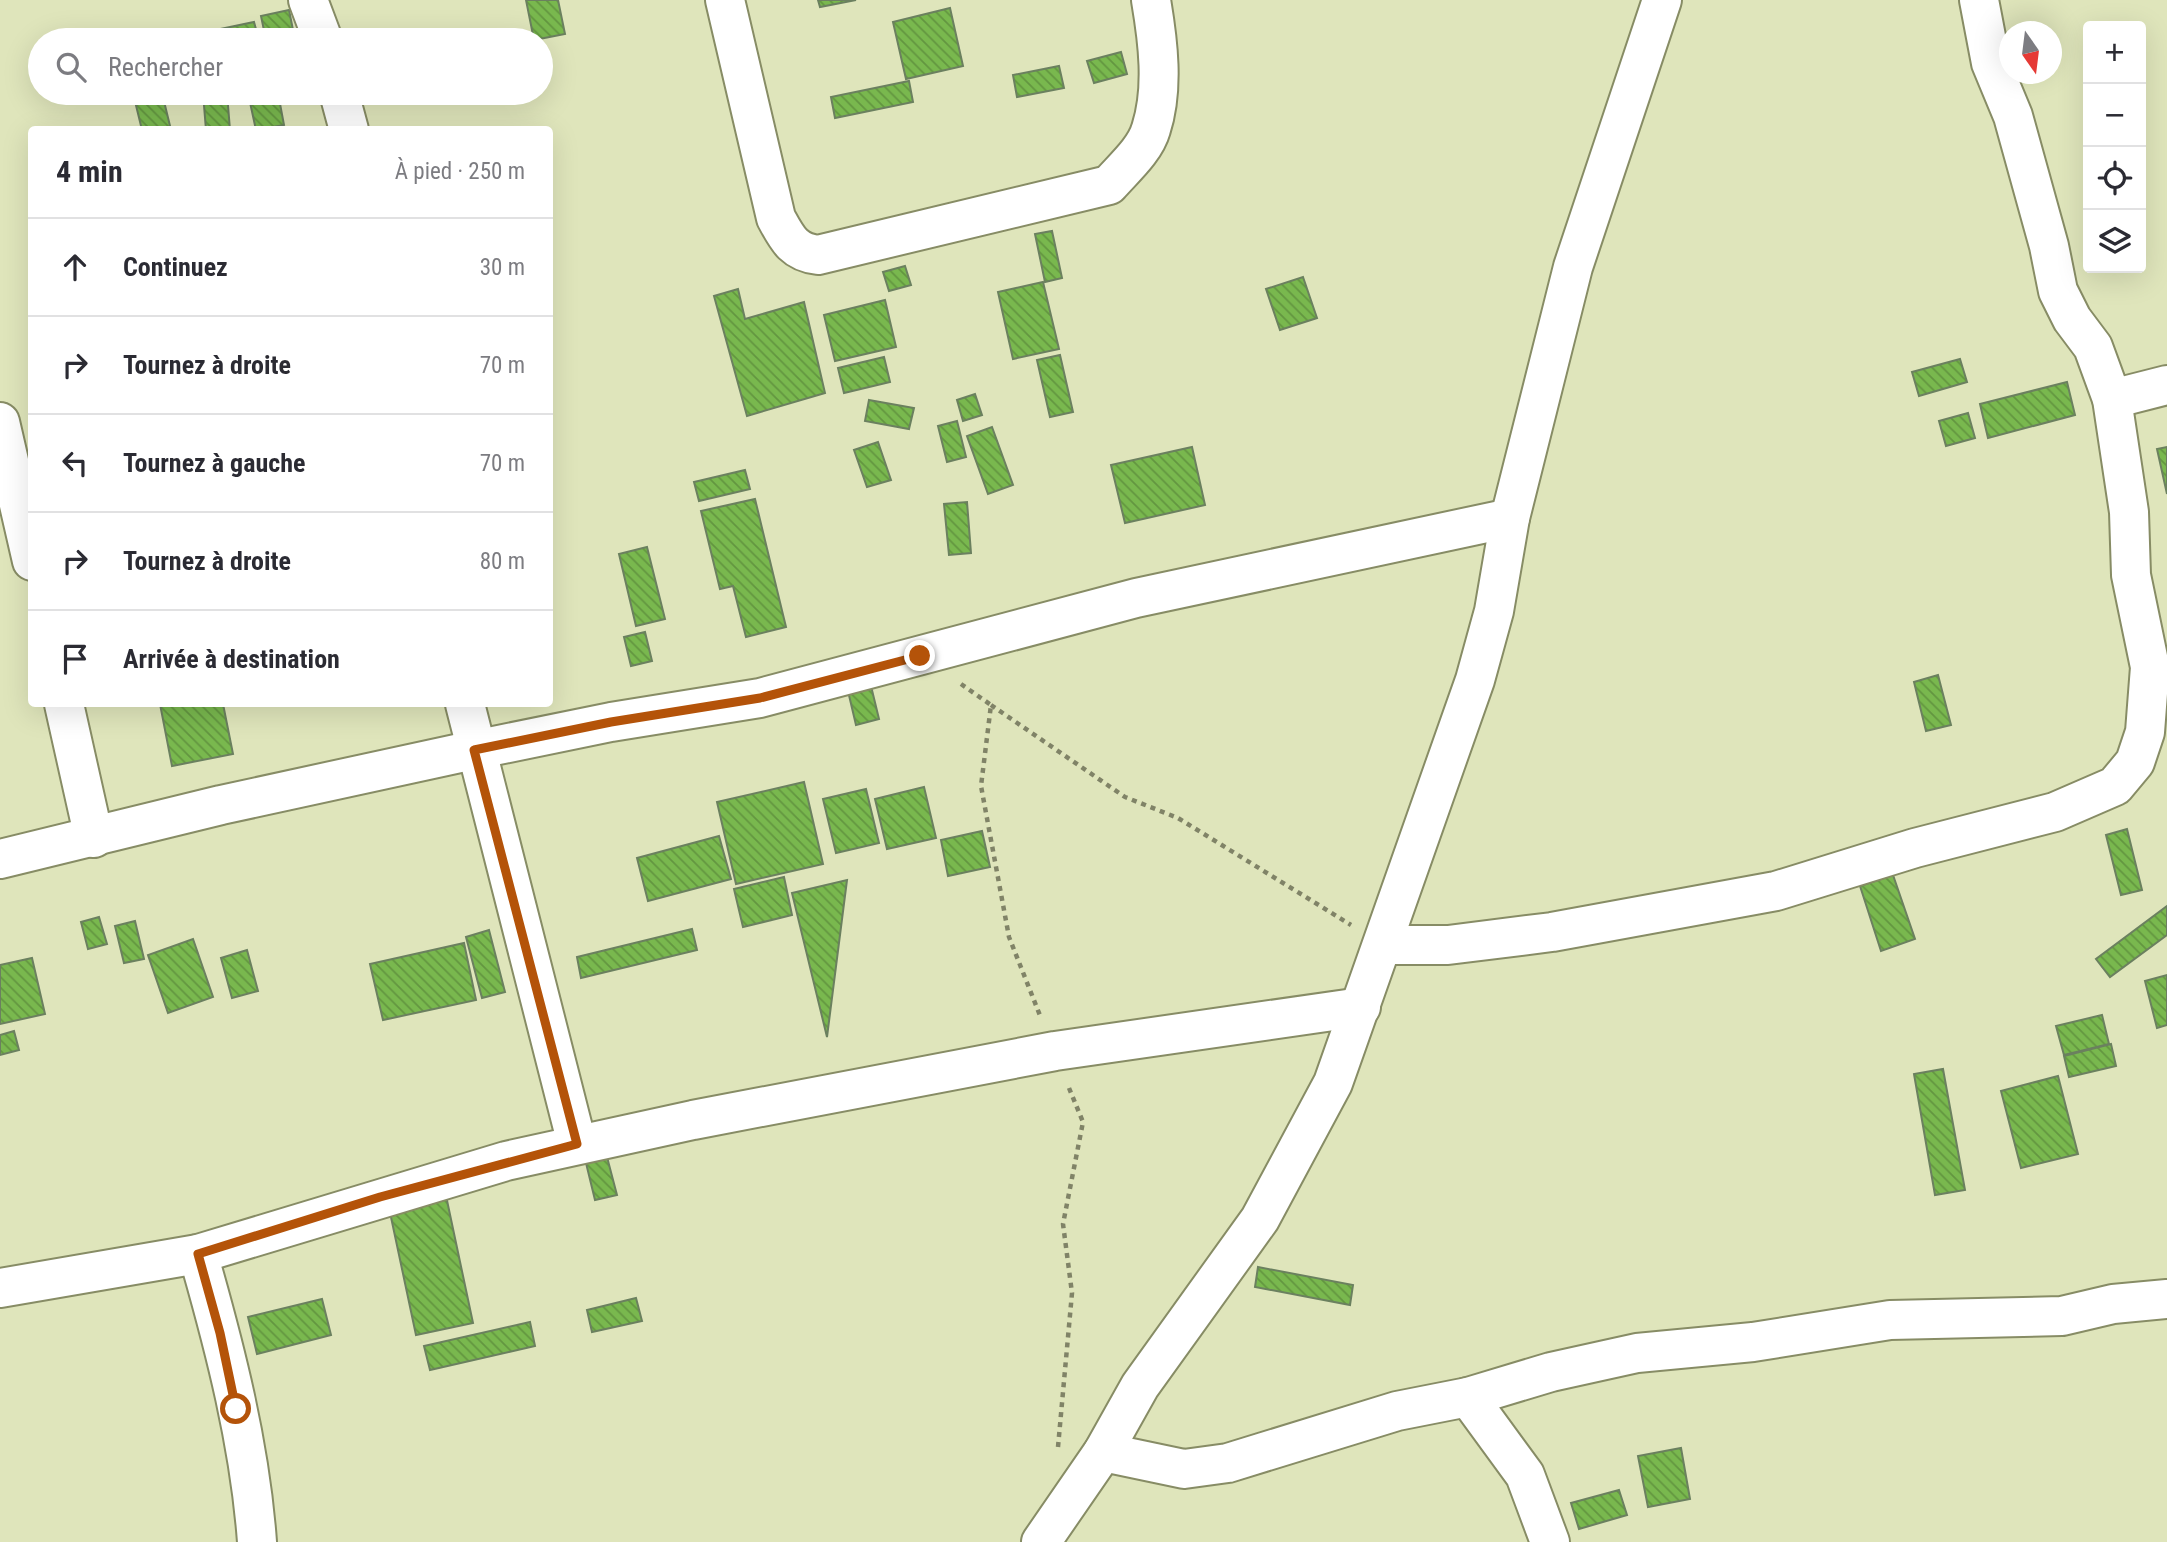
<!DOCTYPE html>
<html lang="fr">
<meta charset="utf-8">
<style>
:root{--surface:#fff;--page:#f2f2f3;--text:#2b2b33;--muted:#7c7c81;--line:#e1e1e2}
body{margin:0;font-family:"Roboto Condensed",sans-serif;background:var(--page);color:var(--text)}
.controls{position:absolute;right:21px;top:21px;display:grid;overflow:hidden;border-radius:7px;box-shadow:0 7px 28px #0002}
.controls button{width:63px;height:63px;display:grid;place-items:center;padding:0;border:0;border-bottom:2px solid var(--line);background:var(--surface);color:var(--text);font:35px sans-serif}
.compass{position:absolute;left:1999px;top:21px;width:63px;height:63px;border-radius:50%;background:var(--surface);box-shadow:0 7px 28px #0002;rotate:166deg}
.stop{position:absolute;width:21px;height:21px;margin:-16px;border:5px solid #b45309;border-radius:50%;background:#fff}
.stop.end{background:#b45309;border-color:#fff;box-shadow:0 2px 7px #0008}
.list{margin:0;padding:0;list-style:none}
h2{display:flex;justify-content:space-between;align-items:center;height:91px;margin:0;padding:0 28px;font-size:30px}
h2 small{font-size:23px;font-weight:400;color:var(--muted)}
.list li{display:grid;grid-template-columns:46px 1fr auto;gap:21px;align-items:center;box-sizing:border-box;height:98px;padding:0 28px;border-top:2px solid var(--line)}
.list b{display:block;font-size:26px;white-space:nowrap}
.list em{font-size:23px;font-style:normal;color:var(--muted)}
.icon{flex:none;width:38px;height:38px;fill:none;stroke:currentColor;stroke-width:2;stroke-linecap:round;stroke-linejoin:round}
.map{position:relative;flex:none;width:2167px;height:1542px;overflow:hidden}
.search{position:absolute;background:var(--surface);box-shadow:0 7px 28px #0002;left:28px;top:28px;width:525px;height:77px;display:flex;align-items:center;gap:18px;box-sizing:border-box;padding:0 24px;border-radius:38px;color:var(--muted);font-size:26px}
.panel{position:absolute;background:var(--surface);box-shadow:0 7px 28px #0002;left:28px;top:126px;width:525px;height:581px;border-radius:7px}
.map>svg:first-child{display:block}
</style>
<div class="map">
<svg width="2167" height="1542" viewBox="0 0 2167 1542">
<defs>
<pattern id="building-back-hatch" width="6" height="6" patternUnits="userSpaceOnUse" patternTransform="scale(1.75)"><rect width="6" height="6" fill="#79b84e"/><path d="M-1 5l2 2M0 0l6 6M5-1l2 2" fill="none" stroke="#639640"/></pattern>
</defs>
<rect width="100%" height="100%" fill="#dfe5bb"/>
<g fill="url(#building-back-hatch)" stroke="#6b805f" stroke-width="2">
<path d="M526,0H558L565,34L534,40Z"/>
<path d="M818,0H856L820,7Z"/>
<path d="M950,8L963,66L906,79L893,22Z"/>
<path d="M289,10L295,40H266L261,16Z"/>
<path d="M254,22L259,40H202L201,33Z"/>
<path d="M1121,52L1127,74L1094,83L1087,61Z"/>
<path d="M1059,66L1064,88L1017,97L1013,75Z"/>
<path d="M909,81L913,102L835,118L831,97Z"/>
<path d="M133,93H162L171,130H142Z"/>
<path d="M203,93H227L230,130H206Z"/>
<path d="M248,93H278L284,125L256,130Z"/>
<path d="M281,93H333L332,99H281Z"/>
<path d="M1052,231L1062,278L1045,282L1035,234Z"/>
<path d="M905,266L911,285L889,291L883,272Z"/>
<path d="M1303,277L1317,318L1280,330L1266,289Z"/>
<path d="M1043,282L1059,349L1013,359L998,292Z"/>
<path d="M738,289L745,319L804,302L825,393L747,416L714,296Z"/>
<path d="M885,300L896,347L835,361L824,315Z"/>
<path d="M1060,355L1073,412L1050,417L1037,360Z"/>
<path d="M884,357L890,382L844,393L838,368Z"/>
<path d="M1960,359L1967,382L1919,396L1912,372Z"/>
<path d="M2067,382L2075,415L1988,438L1980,404Z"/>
<path d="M975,394L982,415L963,421L957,400Z"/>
<path d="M869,400L914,408L909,429L865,421Z"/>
<path d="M1968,413L1975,438L1946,446L1939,421Z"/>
<path d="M957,421L966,457L947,462L938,426Z"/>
<path d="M992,427L1013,485L988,494L967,436Z"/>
<path d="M878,442L891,480L867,487L854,450Z"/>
<path d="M1192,447L1205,505L1125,523L1111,465Z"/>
<path d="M2167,447V494L2157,449Z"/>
<path d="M745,470L750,489L699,501L694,482Z"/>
<path d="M755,499L786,627L746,637L733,586L720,589L701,511Z"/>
<path d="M967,502L971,553L949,555L944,504Z"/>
<path d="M647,547L665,619L636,626L619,554Z"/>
<path d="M645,632L652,661L631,666L624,637Z"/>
<path d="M1938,675L1951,725L1926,731L1914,682Z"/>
<path d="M871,686L879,719L856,725L848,691Z"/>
<path d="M160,704H223L233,754L172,766Z"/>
<path d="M804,782L823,864L736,884L717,802Z"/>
<path d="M924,787L936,838L887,849L875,799Z"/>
<path d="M866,789L879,843L836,853L823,799Z"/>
<path d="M2127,829L2142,890L2121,895L2106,835Z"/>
<path d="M982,831L990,867L948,876L941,840Z"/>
<path d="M719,836L731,879L648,901L637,858Z"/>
<path d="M1893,875L1915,939L1881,951L1860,886Z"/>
<path d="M784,877L792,915L743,927L734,889Z"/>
<path d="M847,880L827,1037L792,893Z"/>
<path d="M2167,906V935L2110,977L2096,959Z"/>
<path d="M99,917L107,944L88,949L81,922Z"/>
<path d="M135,921L144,959L124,963L115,926Z"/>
<path d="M692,929L697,950L581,978L577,957Z"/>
<path d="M489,930L505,992L482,998L466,937Z"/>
<path d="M193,939L213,997L168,1013L148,955Z"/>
<path d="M464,943L476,1000L383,1020L370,964Z"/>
<path d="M247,950L258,991L232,998L221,958Z"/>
<path d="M32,958L45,1014L0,1024V965Z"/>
<path d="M2167,975V1025L2157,1028L2145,981Z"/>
<path d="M2102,1015L2109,1044L2064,1055L2056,1026Z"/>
<path d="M14,1031L19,1050L0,1055V1035Z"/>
<path d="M2111,1044L2116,1066L2069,1077L2064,1056Z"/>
<path d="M1943,1069L1965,1190L1935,1195L1914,1074Z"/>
<path d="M2058,1076L2078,1154L2021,1168L2001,1091Z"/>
<path d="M607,1157L617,1195L595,1200L586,1163Z"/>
<path d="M445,1191L473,1323L416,1335L388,1203Z"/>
<path d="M1258,1267L1353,1285L1350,1305L1255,1287Z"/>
<path d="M636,1298L642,1321L592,1332L587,1310Z"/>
<path d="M322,1299L331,1335L257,1354L248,1317Z"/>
<path d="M530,1322L535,1346L430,1370L424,1346Z"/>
<path d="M1681,1448L1690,1499L1648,1507L1638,1456Z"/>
<path d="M1619,1490L1627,1515L1579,1529L1571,1503Z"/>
</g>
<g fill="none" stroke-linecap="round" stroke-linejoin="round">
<defs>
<g id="minor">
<path d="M308,0L323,40"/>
<path d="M725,0L776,218C787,238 793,252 818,255L1109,185C1124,168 1145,150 1151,129C1164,89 1158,41 1151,0"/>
<path d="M339,93L349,130"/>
<path d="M2112,399L2167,385"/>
<path d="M0,422L32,561"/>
<path d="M64,704L94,838"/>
<path d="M465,704L577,1144"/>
<path d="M0,859L221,805L474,750L611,722L760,698L1136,598L1510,518"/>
<path d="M1383,945H1448L1552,932L1776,891L1915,848L2055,812L2115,786L2135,762L2145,732L2150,667L2131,575L2129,512L2112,399L2093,347L2072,319L2058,291L2049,246L2013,116L1991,63L1979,0"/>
<path d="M198,1254C225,1348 250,1445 257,1542"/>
<path d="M0,1288L198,1254L506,1161L693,1120L1055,1051L1361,1007"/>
<path d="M1468,1397L1525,1475L1550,1542"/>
<path d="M1103,1452L1184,1469L1228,1463L1397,1411L1468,1397L1551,1372L1637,1353L1753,1342L1890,1320L2062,1316L2113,1304L2167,1299"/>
<path d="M1041,1542L1103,1452L1140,1386L1260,1219L1333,1083L1475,680L1494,611L1510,518L1573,267L1662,0"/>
</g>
</defs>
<use href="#minor" stroke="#878c65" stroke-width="42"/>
<g stroke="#808367" stroke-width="4.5" stroke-dasharray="5 5" stroke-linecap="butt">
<path d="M961,684L991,705L981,786L1009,937L1041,1018"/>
<path d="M991,705L1125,797L1178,818L1351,925"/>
<path d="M1058,1447L1072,1293L1063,1224L1083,1122L1069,1088"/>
</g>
<use href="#minor" stroke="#fff" stroke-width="38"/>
</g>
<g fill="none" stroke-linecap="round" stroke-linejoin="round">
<path stroke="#b45309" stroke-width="9" d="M236,1409L220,1333L198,1254L380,1197L577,1144L474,750L611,722L760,698L920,656"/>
</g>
</svg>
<div class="controls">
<button>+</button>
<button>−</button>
<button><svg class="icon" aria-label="locate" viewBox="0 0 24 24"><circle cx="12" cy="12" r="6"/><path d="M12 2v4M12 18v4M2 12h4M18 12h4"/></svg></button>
<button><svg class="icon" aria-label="layers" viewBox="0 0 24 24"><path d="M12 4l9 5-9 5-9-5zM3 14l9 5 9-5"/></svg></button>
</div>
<svg class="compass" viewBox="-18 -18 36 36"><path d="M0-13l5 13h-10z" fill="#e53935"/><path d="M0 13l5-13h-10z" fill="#7c7c81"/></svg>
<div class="stop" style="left:236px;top:1409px"></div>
<div class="stop end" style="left:920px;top:656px"></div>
<div class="search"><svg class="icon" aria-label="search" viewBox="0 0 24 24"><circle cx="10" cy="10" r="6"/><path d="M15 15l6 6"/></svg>Rechercher</div>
<section class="panel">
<h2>4 min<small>À pied · 250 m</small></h2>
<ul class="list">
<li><svg class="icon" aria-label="ahead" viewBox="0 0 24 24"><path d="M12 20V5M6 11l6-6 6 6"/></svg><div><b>Continuez</b></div><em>30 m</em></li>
<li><svg class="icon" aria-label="right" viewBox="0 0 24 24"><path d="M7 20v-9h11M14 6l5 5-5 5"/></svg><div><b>Tournez à droite</b></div><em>70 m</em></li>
<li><svg class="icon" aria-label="left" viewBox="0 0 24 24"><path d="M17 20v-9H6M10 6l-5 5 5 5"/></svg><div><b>Tournez à gauche</b></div><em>70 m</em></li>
<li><svg class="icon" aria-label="right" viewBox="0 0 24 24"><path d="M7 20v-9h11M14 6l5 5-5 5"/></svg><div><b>Tournez à droite</b></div><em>80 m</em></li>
<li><svg class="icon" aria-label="arrive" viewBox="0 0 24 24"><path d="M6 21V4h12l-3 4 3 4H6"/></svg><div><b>Arrivée à destination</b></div></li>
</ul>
</section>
</div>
